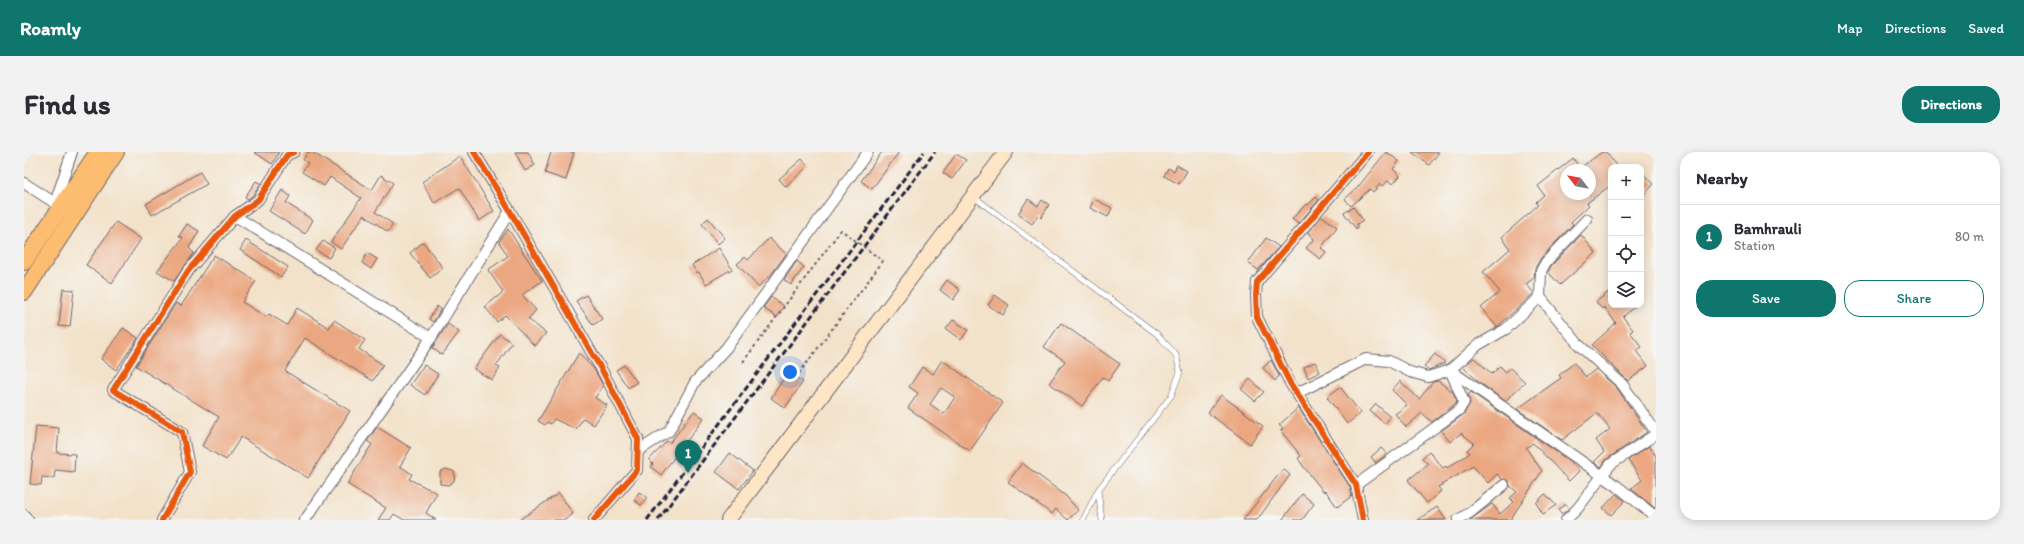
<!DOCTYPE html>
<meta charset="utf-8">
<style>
:root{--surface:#fff;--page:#f2f2f3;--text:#2b2b33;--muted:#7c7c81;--line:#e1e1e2;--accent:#0f766e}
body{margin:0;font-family:Itim,sans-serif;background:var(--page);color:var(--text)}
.controls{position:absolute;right:12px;top:12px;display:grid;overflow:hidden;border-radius:8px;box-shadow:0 2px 10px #0003}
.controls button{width:36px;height:36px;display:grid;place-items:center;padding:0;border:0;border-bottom:1px solid var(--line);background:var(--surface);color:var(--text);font:20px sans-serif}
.compass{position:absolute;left:1536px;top:12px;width:36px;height:36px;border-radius:50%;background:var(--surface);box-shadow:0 2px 10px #0003;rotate:301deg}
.you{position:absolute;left:766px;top:220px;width:14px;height:14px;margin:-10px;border:3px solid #fff;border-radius:50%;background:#1a73e8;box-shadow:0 0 0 6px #1a73e833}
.badge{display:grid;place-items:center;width:26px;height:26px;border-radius:50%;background:var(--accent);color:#fff;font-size:13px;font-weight:700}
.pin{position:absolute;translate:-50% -33px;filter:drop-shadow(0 1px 2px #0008)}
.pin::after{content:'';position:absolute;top:21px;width:14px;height:12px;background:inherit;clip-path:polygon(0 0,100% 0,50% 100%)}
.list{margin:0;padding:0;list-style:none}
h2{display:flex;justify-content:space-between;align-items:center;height:52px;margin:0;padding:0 16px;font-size:17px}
h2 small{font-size:13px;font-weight:400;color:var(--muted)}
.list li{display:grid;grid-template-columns:26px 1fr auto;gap:12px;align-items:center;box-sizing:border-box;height:64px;padding:0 16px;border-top:1px solid var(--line)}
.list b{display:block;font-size:15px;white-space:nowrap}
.list p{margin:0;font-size:13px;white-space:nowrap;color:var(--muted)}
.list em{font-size:13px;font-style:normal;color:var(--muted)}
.actions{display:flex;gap:8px;padding:12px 16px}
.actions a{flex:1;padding:9px 0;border:1px solid var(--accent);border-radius:16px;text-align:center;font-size:14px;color:var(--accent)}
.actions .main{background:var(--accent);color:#fff}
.icon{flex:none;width:22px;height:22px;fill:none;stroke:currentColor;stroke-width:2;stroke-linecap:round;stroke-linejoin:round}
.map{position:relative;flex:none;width:1632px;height:368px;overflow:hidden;border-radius:16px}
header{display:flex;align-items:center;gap:24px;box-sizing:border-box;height:56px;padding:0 20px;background:var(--accent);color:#fff}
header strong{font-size:19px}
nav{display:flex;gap:22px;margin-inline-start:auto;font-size:14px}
.intro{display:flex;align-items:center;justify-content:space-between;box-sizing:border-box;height:96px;padding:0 24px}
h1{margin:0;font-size:28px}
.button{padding:10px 18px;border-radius:16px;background:var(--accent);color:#fff;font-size:14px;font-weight:700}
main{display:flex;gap:24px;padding:0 24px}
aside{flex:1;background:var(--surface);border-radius:16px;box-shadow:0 2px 10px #0003}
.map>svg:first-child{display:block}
</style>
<header>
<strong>Roamly</strong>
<nav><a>Map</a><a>Directions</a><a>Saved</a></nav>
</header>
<div class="intro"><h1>Find us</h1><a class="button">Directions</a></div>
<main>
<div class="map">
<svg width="1632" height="368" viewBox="0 0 1632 368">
<rect width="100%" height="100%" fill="#f6f6f2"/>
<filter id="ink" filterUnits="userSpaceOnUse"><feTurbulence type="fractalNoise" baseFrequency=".025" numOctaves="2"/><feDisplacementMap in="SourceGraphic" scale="8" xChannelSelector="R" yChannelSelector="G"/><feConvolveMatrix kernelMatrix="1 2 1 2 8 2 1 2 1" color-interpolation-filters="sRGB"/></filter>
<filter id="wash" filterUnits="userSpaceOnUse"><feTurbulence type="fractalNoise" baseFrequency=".012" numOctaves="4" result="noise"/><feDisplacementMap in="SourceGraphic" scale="16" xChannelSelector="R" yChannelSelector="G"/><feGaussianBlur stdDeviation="0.9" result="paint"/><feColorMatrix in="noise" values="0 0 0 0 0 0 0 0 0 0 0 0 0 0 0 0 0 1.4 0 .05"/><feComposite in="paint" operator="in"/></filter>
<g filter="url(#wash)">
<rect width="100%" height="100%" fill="#f3e2ca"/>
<g id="blocks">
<g fill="#eba781" fill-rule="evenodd">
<path d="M230,0H255L248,12Z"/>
<path d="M284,0H288L348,38L357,23L369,31L351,60L369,72L364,80L340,63L317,97L307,90L337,46L306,25L300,34L278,20L284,11L279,8Z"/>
<path d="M491,0H504L511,13L501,19Z"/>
<path d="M527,0H550L542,28L521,21Z"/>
<path d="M858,0H875L848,37L837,29Z"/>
<path d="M1362,0L1375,9L1369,17L1376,24L1369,32L1364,29L1358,34L1356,32L1349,40L1346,37L1327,54L1321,47L1334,35Z"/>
<path d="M1388,0H1415L1405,13Z"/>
<path d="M1578,0H1582L1593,15H1587V33L1563,51L1565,53L1547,70L1549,72L1517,106L1511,116L1510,126L1502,132L1510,141L1473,175L1457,156L1476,140L1459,120L1486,97L1478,85L1514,53L1512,50L1520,43L1514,34L1549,6L1556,16ZM1542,18H1566V42H1542Z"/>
<path d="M932,2L942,8L928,27L919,21Z"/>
<path d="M436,4L470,59L455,69L435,36L410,51L398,30Z"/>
<path d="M778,7L784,14L762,35L755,27Z"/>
<path d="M1153,13L1163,19L1155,32L1140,24L1144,16L1150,19Z"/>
<path d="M176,20L183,32L128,63L122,52Z"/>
<path d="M1617,20L1630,32L1617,46Z"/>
<path d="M232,29L237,32L229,43L224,47L221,45Z"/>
<path d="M258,38L266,44L262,51L289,68L281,82L245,59Z"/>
<path d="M1292,45L1295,48L1274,72L1268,67L1282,52L1284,53Z"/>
<path d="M1004,47L1014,54L1018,48L1025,53L1017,66L1014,63L1008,72L994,62Z"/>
<path d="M1070,47L1088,56L1084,65L1066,56Z"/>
<path d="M1329,55L1339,68L1333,72V78L1320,61Z"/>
<path d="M1298,64L1313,75L1297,96L1302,100L1296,107L1282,96L1290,87L1284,81Z"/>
<path d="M684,66L701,86L694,92L678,72Z"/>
<path d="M92,70L117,87L88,131L62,113Z"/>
<path d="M163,72L175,79L165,96L170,101L150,129L133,119L159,86L155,84Z"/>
<path d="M484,77L518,129L498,143L512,158L504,167L522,181L511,194L481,163L473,170L461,155L479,140L464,118L484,104L475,90Z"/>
<path d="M1557,83L1572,101L1536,133L1524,120L1527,114Z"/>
<path d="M745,86L762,102L746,124L734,135L713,112L721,105L724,108Z"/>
<path d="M1242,86L1255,95L1234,118L1224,111Z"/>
<path d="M222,88L264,115L257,125L216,98Z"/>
<path d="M299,89L311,96L305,106L292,98Z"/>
<path d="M399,90L419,116L406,126L386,101Z"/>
<path d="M695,96L708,117L682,132L675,120L673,121L668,113Z"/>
<path d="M343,101L353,107L347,117L338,111Z"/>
<path d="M190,103L232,129L218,150L242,165L245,162L263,173L273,156L305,176L310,168L341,188L335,197L359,213L349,229L281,186L261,219L326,259L284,326L217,285L202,308L178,294L195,265L112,214L152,151L157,154Z"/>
<path d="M773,109L780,115L767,133L760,128Z"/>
<path d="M923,128L936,138L929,148L916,138Z"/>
<path d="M39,137L50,138L46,175L35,174Z"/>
<path d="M1587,138V153H1612L1599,165L1609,178L1606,180L1618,195L1612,199L1624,214L1604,229L1568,193L1592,171L1580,155L1578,157L1572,150Z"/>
<path d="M562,143L578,167L569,173L552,149Z"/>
<path d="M971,143L985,153L979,163L964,153Z"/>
<path d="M747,145L760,154L753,165L739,156Z"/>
<path d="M413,154L417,157L409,170L405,167Z"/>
<path d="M929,168L944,178L937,188L922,177Z"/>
<path d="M1037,171L1096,212L1084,229L1079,225L1058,254L1025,231L1041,209L1020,195Z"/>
<path d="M424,172L435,180L418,203L408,196Z"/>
<path d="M99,176L114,186L92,218L77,207Z"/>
<path d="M476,182L488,191L472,214L476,216L468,228L450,217Z"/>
<path d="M555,201L570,217L579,233L571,246L583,253L570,273L559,266L552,277L530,267L527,272L523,270L521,273L514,269Z"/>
<path d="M1411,202L1421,211L1405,218L1400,214Z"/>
<path d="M1450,206L1468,222L1476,214L1482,220L1486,216L1501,230L1481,249L1456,231L1439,215Z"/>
<path d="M918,208L979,251L946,299L884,256L894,241L885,235L898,215L909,222ZM917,236L931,245L920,262L906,252Z"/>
<path d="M1247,208L1255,224L1251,229L1239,216Z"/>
<path d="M1291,210L1296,220L1284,226L1280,215Z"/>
<path d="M1550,211L1562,225L1572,217L1593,236L1623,280L1583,307L1577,315L1570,310L1580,300L1572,288L1586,277L1573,261L1538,288L1493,257L1537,226L1535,223Z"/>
<path d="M400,213L414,222L401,243L386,233Z"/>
<path d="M600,213L613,230L604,236L592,218Z"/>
<path d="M764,220L779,230L761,256L747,246Z"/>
<path d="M1226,227L1240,240L1231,249L1217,237Z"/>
<path d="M1376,229L1395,247L1409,230L1414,229L1429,240L1433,249L1430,253L1408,270L1398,261L1382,275L1371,262L1383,253L1368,238Z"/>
<path d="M1316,235L1337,261L1323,272L1303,245Z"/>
<path d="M1447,240L1548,311L1555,319L1545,329L1509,291L1502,296L1518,319L1486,368H1446L1468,352L1476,362L1490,350L1486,346L1493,340L1486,334L1485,329L1478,327L1473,322L1464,331L1449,314L1414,335L1417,339L1403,351L1384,328L1404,312L1398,306L1405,300L1419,316L1422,314L1423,316L1446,301L1443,298L1450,291L1437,281L1426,290L1417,279L1440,262L1446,251L1444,243Z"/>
<path d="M1197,243L1239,274L1226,292L1184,261Z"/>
<path d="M1352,252L1366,265L1361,272L1346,259Z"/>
<path d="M1274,255L1326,335L1328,344L1313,355L1301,338L1300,340L1279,314L1274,306L1277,304L1257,279L1259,276L1255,273L1274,256Z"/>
<path d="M670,259L680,266L637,323L627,315L629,312L625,308L643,289L646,291Z"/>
<path d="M12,274L35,276L33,301L51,302L50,320L31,318L30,326L18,325L17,333L6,332Z"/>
<path d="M353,275L387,296L376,314L388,322L385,327L413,341L402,361L412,368H380L370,362L366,368H354L362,356L323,332L348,292L343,289Z"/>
<path d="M1625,294L1632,304V357L1607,337L1618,328L1604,308Z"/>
<path d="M1357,296L1363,302L1352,311L1347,305Z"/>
<path d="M706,301L729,319L715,337L692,320Z"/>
<path d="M998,311L1042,344L1054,358L1044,368L1032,357L1028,362L984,330Z"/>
<path d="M422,317L429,319L431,322L430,329L424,333L416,332V320Z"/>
<path d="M1259,317L1266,323L1233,368H1219Z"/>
<path d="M615,340L623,345L617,353L610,348Z"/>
<path d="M535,341L549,362L541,368H495Z"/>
<path d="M1278,342L1290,352L1278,368H1258Z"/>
<path d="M1521,342L1532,353L1519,362L1512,351Z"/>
<path d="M1592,342L1601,349L1587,363L1579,356Z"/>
<path d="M1542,352L1545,356L1538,362L1534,357Z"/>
<path d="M1413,355L1422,368H1393Z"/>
</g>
</g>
</g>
<g filter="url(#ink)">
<use href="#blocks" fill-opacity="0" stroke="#6b656d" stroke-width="1"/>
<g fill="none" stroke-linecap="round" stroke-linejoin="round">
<defs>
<g id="service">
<path d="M950,45L1133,182L1152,203L1156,220L1147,244L1074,338L1059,368"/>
<path d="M1074,339L1078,368"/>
</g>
<g id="minor">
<path d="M450,0L486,59L580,222L614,287L613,318L570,368"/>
<path d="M0,31L31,51"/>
<path d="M33,60L31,51L48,0"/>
<path d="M211,64L407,186"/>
<path d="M1563,67L1522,110L1517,119L1516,145L1555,193L1598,232L1632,280"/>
<path d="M1426,218L1593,334L1632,365"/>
<path d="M1273,241L1342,207L1365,209L1386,220L1404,225L1426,218L1454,193L1482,177L1516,145"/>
<path d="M614,299L645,279L671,230L703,195L844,0"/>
<path d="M1332,333L1435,258L1440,250L1426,218"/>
<path d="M0,363L4,368"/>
<path d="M138,368L166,320L158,280L89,238L164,119L211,64L234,48L263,3L270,0"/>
<path d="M281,368L407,186L486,59"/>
<path d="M1339,368L1332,333L1266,231L1233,165L1232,143L1233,130L1344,0"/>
<path d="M1434,368L1447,360L1480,333"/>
<path d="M1542,368L1554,356L1587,312L1632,282"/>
</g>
<path id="secondary" d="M704,368L982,0"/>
<g id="trunk">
<path d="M0,110L74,0"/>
<path d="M0,140L92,0"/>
</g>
</defs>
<use href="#service" stroke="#6b656d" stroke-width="6"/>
<use href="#minor" stroke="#6b656d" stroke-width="12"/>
<use href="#secondary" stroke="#6b656d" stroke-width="16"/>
<use href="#trunk" stroke="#6b656d" stroke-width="18"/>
<use href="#service" stroke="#fff" stroke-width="5"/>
<use href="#minor" stroke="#fff" stroke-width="10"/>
<use href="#secondary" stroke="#fee5c5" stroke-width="14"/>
<use href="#trunk" stroke="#fcbd6f" stroke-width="16"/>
<g stroke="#22223b" stroke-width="3" stroke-dasharray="6 3" stroke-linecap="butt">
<path d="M623,368L900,0"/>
<path d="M634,368L911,0"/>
</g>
<path stroke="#6b656d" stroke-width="2" stroke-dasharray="3 3" stroke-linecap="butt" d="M719,210L817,78L859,109L770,228"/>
<defs>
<g id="cycleway">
<path d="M450,0L486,59L580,222L614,287L613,318L570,368"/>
<path d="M138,368L166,320L158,280L89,238L164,119L211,64L234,48L263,3L270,0"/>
<path d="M1339,368L1332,333L1266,231L1233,165L1232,143L1233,130L1344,0"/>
</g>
</defs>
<use href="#cycleway" stroke="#f6f6f2" stroke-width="8"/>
<use href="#cycleway" stroke="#e8590c" stroke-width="6"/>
</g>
</g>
</svg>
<div class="controls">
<button>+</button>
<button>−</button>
<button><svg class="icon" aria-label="locate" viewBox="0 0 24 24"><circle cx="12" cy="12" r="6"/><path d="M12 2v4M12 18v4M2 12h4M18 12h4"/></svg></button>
<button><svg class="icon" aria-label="layers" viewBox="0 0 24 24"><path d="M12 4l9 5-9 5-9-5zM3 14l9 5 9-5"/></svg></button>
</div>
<svg class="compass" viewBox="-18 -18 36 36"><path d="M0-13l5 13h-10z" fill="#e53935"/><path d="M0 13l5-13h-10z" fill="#7c7c81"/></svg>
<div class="you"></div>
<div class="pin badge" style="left:664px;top:321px">1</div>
</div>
<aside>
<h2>Nearby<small></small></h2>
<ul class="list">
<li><span class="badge">1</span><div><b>Bamhrauli</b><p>Station</p></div><em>80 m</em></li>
</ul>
<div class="actions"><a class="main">Save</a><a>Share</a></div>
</aside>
</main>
